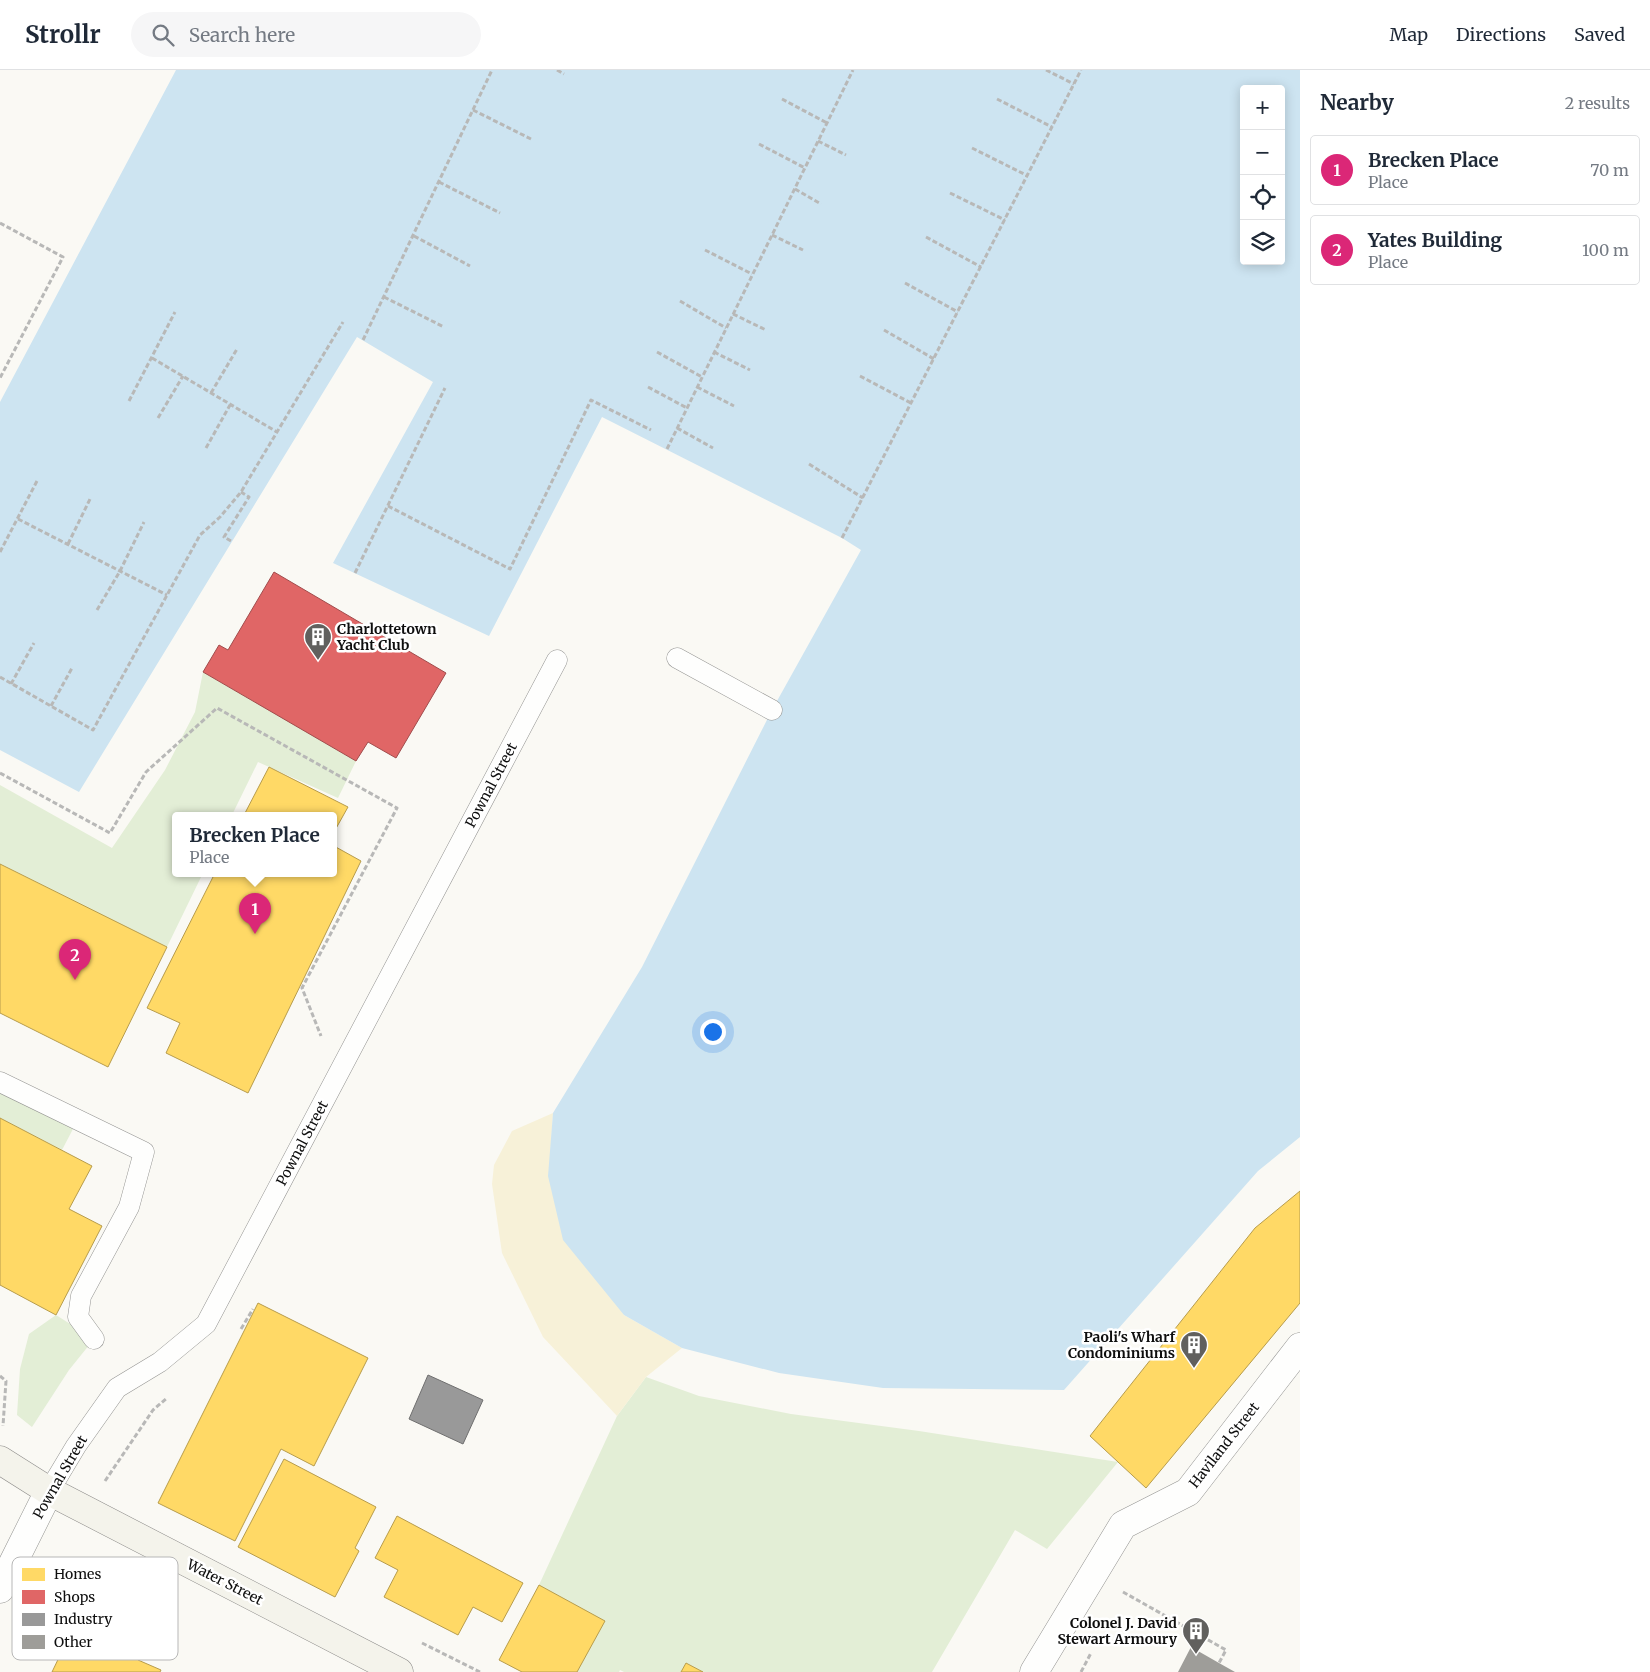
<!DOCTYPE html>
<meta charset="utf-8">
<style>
:root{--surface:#fff;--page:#f6f6f7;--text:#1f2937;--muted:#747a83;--line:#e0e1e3;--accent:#db2777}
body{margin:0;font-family:Merriweather,serif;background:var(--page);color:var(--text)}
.controls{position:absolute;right:15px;top:15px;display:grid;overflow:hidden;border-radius:5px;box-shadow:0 2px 12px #0003}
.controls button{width:45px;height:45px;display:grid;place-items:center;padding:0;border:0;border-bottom:1px solid var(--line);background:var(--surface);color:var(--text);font:25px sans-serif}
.you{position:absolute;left:712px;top:961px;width:18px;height:18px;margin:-12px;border:4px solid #fff;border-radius:50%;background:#1a73e8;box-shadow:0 0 0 8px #1a73e833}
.badge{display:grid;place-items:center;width:32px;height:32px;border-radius:50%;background:var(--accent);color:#fff;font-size:16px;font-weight:700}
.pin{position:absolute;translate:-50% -41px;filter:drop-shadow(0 1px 2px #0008)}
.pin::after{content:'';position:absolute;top:26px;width:18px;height:15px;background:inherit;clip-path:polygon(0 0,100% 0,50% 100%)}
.popup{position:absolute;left:172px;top:742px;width:165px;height:65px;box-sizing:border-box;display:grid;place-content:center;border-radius:5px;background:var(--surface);filter:drop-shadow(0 1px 4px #0005);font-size:16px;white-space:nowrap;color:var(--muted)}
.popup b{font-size:19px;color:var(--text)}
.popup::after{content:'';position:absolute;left:50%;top:100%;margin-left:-10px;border:10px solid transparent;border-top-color:var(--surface)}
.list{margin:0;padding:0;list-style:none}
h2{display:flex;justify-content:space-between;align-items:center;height:65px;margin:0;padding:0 20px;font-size:21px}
h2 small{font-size:16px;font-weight:400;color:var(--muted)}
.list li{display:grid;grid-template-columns:32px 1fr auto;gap:15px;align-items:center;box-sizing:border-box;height:70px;margin:0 10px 10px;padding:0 10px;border:1px solid var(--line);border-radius:5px}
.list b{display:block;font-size:19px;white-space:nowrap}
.list p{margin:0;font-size:16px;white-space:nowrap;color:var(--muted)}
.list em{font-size:16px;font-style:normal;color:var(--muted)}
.icon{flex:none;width:28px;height:28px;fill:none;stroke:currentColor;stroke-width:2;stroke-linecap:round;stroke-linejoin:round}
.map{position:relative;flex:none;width:1300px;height:1602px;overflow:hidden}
header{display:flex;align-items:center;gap:30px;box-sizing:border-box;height:70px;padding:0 25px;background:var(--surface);border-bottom:1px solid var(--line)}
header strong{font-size:24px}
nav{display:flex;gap:28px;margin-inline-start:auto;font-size:18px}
.search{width:350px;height:45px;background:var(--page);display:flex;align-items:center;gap:12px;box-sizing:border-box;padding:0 18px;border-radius:28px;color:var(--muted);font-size:19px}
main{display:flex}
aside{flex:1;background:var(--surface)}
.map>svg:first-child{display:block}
</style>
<header>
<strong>Strollr</strong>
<div class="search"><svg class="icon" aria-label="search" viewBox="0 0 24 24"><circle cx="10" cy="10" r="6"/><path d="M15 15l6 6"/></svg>Search here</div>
<nav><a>Map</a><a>Directions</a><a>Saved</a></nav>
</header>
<main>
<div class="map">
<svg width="1300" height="1602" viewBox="0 0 1300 1602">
<rect width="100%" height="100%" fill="#faf9f4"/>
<g fill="#e3eed6">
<path d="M203,602L356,691L338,728L258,692L232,745H176V803H203L167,877L0,794V715L112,778L165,700L195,642Z"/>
<path d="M0,1019L74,1057L62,1080L0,1048Z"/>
<path d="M56,1245L94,1269L69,1300L32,1357L17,1345L20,1299L29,1264Z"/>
<path d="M646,1307L699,1326L791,1344L919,1361L1118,1392L1047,1479L1015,1460L932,1602H703L686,1593L681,1602H624L620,1600L619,1602H577L604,1551L539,1515L617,1346Z"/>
</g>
<path fill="#f7f1d8" d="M553,1043L549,1106L624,1245L682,1278L646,1307L617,1346L543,1267L502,1183L492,1114L494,1095L512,1061Z"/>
<path fill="#cde4f1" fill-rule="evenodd" d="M176,0H1300V1067L1258,1101L1064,1320L883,1318L779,1303L682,1278L624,1245L563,1170L548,1106L553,1043L642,897L772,640L861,480L842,468L602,347L489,566L333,493L433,312L357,267L79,722L0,680V332ZM1244,19H1281V191H1244Z"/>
<g fill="#ffd966" stroke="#b79c4c">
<path d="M269,697L348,737L334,762V745H244Z"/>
<path d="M334,776L361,791L248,1023L166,983L180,953L147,938L215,803H334Z"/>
<path d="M0,794L167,877L108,997L0,943Z"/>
<path d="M0,1048L92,1096L69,1139L102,1156L56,1245L0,1215Z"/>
<path d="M1300,1121V1233L1146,1418L1090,1366L1255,1158Z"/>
<path d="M258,1233L368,1288L314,1396L281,1379L235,1471L158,1433Z"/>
<path d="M284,1389L376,1437L355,1478L359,1481L335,1527L238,1477Z"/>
<path d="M397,1446L523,1513L502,1552L473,1537L458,1565L384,1527L398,1500L375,1488Z"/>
<path d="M539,1515L605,1551L577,1602H522L499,1590Z"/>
<path d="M91,1521L156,1553L138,1590L161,1600L160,1602H52Z"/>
<path d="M686,1593L703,1602H681Z"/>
</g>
<path fill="#e06666" stroke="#a14c4c" d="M274,502L446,603L396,688L368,672L356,691L203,602L219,575L228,580Z"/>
<path fill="#999" stroke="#6f6f6f" d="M428,1305L483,1330L463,1374L409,1349Z"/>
<path fill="#9e9d99" d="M1191,1577L1219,1593L1235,1602H1178Z"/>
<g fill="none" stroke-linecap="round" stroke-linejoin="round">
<defs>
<g id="lane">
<path d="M677,588L772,640"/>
<path d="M0,1012L144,1082L129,1137L81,1226L78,1247L94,1269"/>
<path d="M49,1421L76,1376L117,1318L160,1292L206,1254L557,590"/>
</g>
<g id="street">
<path d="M0,1519L49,1421"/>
<path d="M1034,1602L1123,1455L1188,1422L1300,1277"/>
</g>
<path id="secondary" d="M0,1390L49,1421L399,1602"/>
</defs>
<use href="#lane" stroke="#949492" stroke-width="21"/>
<use href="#street" stroke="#949492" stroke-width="29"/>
<use href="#secondary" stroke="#8b8a88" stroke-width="29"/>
<g stroke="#b8b8b7" stroke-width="3" stroke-dasharray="5 2.5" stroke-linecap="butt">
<path d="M557,0L564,4"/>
<path d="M1046,0L1074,14"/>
<path d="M782,29L827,53"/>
<path d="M997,29L1052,57"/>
<path d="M473,40L531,69"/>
<path d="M818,71L846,85"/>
<path d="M759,74L805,98"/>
<path d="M972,78L1028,106"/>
<path d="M439,112L500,143"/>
<path d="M795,119L821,134"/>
<path d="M950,123L1005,150"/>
<path d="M0,153L63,187L0,308"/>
<path d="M772,165L803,180"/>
<path d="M414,166L470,196"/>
<path d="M926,167L981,197"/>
<path d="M705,180L752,204"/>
<path d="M905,213L958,242"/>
<path d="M384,227L444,257"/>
<path d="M680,231L726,258"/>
<path d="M733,244L766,260"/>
<path d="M884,260L934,289"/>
<path d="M363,270L492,0"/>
<path d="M657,282L702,307"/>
<path d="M714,282L750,300"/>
<path d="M152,288L277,362"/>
<path d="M860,306L911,333"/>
<path d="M648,317L687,338"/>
<path d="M697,317L734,336"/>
<path d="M211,323L237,279"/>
<path d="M129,331L175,242"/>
<path d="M158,348L183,306"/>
<path d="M677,358L713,378"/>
<path d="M206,378L230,335"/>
<path d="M667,379L853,0"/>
<path d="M809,394L863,428"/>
<path d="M388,436L510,499L591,330L651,360"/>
<path d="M18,449L167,525"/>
<path d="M842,468L1081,0"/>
<path d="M231,471L224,467L249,427L241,422"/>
<path d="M68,474L91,427"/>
<path d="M0,482L37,411"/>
<path d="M355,503L445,318"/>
<path d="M97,540L120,501L144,452"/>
<path d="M0,607L93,660L200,465L220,447L241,422L343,252"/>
<path d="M11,614L34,573"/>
<path d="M51,636L72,598"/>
<path d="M0,703L110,763L146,702L217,638L397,738L302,918L321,966"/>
<path d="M241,1259L253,1239"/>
<path d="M0,1306L6,1311L3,1356"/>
<path d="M105,1411L153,1340L167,1328"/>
<path d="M1123,1522L1226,1580L1219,1593"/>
<path d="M422,1573L480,1602"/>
<path d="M1081,1602L1091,1583"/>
</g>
<use href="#lane" stroke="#fefefd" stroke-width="20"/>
<use href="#street" stroke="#fefefd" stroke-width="28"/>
<use href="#secondary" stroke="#f4f3eb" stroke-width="28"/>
</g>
<defs>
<symbol id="building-pin" viewBox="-11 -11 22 30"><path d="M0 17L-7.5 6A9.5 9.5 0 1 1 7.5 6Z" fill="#61605e" stroke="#fff"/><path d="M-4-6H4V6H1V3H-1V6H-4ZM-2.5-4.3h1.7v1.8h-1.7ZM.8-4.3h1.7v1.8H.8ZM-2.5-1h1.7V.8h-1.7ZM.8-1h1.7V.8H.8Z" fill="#fff"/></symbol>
</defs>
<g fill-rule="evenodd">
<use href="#building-pin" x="302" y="551" width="32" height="43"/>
<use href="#building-pin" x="1178" y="1259" width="32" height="43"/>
<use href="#building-pin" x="1180" y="1545" width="32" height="43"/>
</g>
<g text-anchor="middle" stroke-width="5" stroke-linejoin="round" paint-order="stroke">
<g font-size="14" font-weight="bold" fill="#0e0e0e" stroke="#fff" text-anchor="end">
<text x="337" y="564" text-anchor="start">Charlottetown<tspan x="337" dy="16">Yacht Club</tspan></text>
<text x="1175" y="1272">Paoli's Wharf<tspan x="1175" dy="16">Condominiums</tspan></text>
<text x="1177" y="1558">Colonel J. David<tspan x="1177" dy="16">Stewart Armoury</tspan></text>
</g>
<g font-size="14" fill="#0e0e0e" stroke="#fff">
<text transform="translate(491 715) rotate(-62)" y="5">Pownal Street</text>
<text transform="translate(302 1073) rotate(-62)" y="5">Pownal Street</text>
<text transform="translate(1224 1375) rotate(-52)" y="5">Haviland Street</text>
<text transform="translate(60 1407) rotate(-60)" y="5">Pownal Street</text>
<text transform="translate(225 1512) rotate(27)" y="5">Water Street</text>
</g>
</g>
<rect x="12" y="1487" width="166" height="103" rx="8" fill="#fff" stroke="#b7b7b7" stroke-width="1"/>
<rect x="22" y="1498" width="23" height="13" fill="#ffd966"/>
<rect x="22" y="1520" width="23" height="14" fill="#e06666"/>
<rect x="22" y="1543" width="23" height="13" fill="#999"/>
<rect x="22" y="1565" width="23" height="14" fill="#9e9d99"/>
<g font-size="14" fill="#0e0e0e">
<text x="54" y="1509">Homes</text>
<text x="54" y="1532">Shops</text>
<text x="54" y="1554">Industry</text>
<text x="54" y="1577">Other</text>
</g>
</svg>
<div class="controls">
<button>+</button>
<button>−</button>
<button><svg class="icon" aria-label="locate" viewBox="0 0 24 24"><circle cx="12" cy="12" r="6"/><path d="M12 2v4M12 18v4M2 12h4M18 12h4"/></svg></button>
<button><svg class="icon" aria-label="layers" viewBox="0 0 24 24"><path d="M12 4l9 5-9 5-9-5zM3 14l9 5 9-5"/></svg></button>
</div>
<div class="you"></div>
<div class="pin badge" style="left:255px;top:864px">1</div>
<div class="popup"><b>Brecken Place</b>Place</div>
<div class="pin badge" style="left:75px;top:910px">2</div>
</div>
<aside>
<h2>Nearby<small>2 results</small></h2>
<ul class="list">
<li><span class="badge">1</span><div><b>Brecken Place</b><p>Place</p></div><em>70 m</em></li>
<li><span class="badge">2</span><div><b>Yates Building</b><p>Place</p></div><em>100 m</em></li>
</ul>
</aside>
</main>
